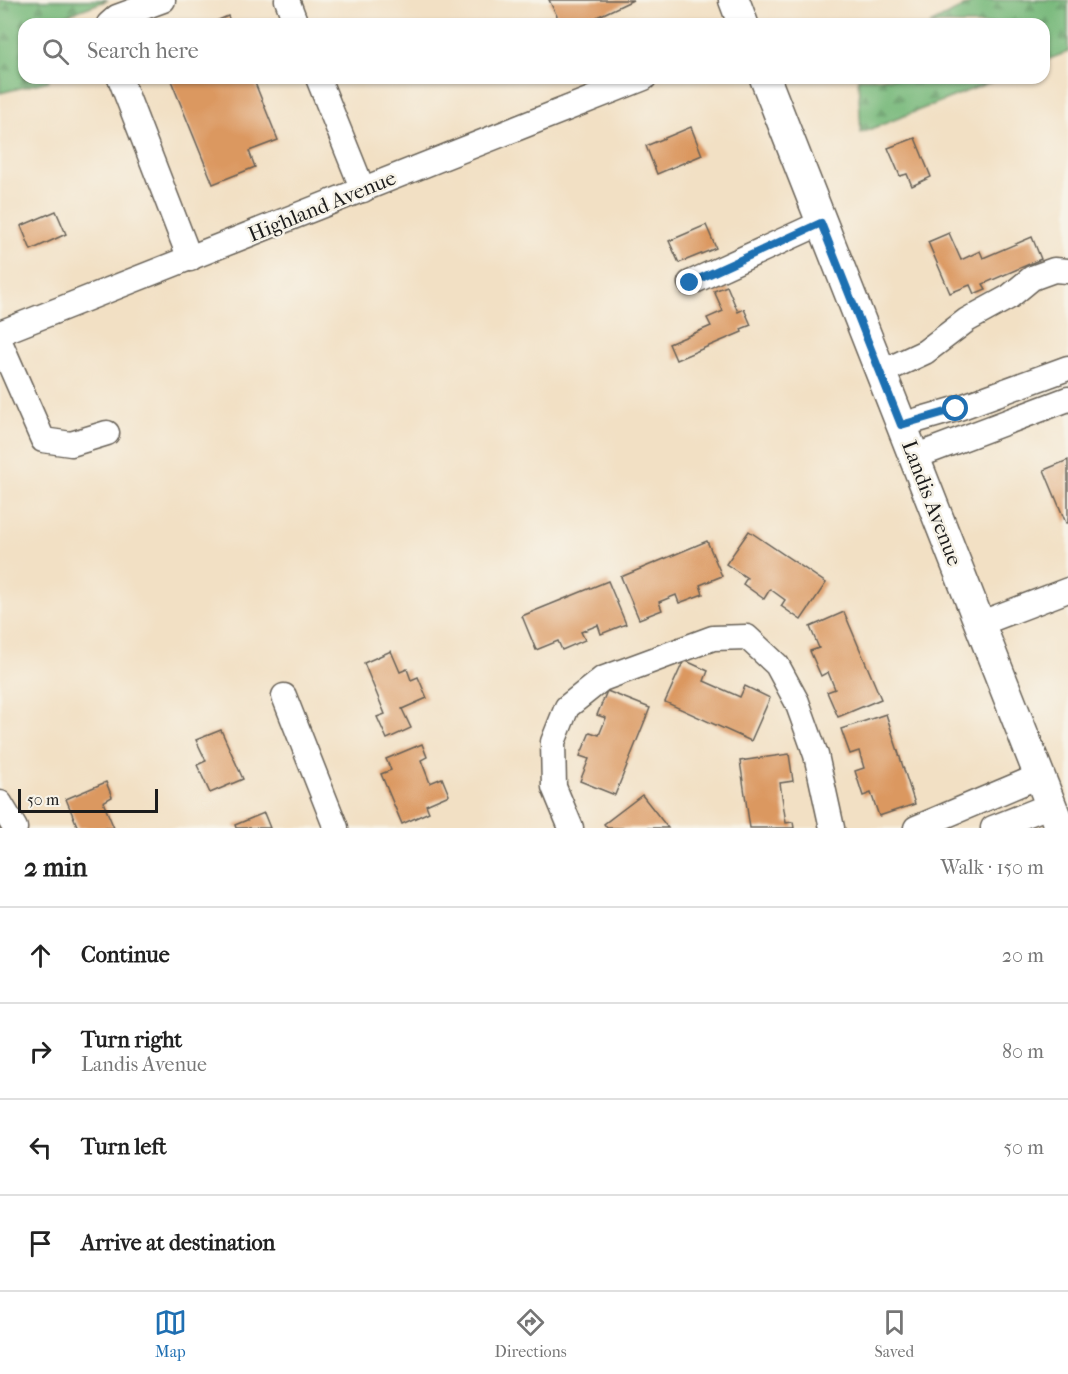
<!DOCTYPE html>
<meta charset="utf-8">
<style>
:root{--surface:#fff;--page:#f2f2f2;--text:#222;--muted:#767676;--line:#e0e0e0;--accent:#1f6fb2}
body{margin:0;font-family:"IM FELL French Canon",serif;background:var(--page);color:var(--text)}
.scale{position:absolute;left:18px;bottom:15px;width:140px;box-sizing:border-box;padding-left:6px;border:3px solid #1c1c1c;border-top:0;font-size:16px;line-height:21px;white-space:nowrap;color:#1c1c1c;-webkit-text-stroke:4px #f7f3e8;paint-order:stroke}
.stop{position:absolute;width:18px;height:18px;margin:-14px;border:4px solid #1f6fb2;border-radius:50%;background:#fff}
.stop.end{background:#1f6fb2;border-color:#fff;box-shadow:0 2px 6px #0008}
.list{margin:0;padding:0;list-style:none}
h2{display:flex;justify-content:space-between;align-items:center;height:78px;margin:0;padding:0 24px;font-size:26px}
h2 small{font-size:20px;font-weight:400;color:var(--muted)}
.list li{display:grid;grid-template-columns:39px 1fr auto;gap:18px;align-items:center;box-sizing:border-box;height:96px;padding:0 24px;border-top:2px solid var(--line)}
.list b{display:block;font-size:22px;white-space:nowrap}
.list p{margin:0;font-size:20px;white-space:nowrap;color:var(--muted)}
.list em{font-size:20px;font-style:normal;color:var(--muted)}
.icon{flex:none;width:33px;height:33px;fill:none;stroke:currentColor;stroke-width:2;stroke-linecap:round;stroke-linejoin:round}
.map{position:relative;flex:none;width:1068px;height:828px;overflow:hidden}
.search{position:absolute;background:var(--surface);box-shadow:0 2px 4px #0004;left:18px;right:18px;top:18px;height:66px;display:flex;align-items:center;gap:15px;box-sizing:border-box;padding:0 21px;border-radius:18px;color:var(--muted);font-size:22px}
.sheet{height:462px;background:var(--surface)}
nav{display:flex;justify-content:space-around;align-items:center;box-sizing:border-box;height:84px;border-top:2px solid var(--line);background:var(--surface);font-size:16px;color:var(--muted)}
nav a{display:grid;justify-items:center;gap:3px}
nav .on{color:var(--accent)}
.map>svg:first-child{display:block}
</style>
<div class="map">
<svg width="1068" height="828" viewBox="0 0 1068 828">
<defs>
<pattern id="forest-firs" width="22" height="20" patternUnits="userSpaceOnUse" patternTransform="scale(1.5)"><rect width="22" height="20" fill="#78b97c"/><path d="M5 1l3.5 6h-7zM16 11l3.5 6h-7z" fill="#679e6b"/></pattern>
</defs>
<rect width="100%" height="100%" fill="#f7f3e8"/>
<filter id="ink" filterUnits="userSpaceOnUse"><feTurbulence type="fractalNoise" baseFrequency=".0167" numOctaves="2"/><feDisplacementMap in="SourceGraphic" scale="12" xChannelSelector="R" yChannelSelector="G"/><feConvolveMatrix kernelMatrix="1 2 1 2 8 2 1 2 1" color-interpolation-filters="sRGB"/></filter>
<filter id="wash" filterUnits="userSpaceOnUse"><feTurbulence type="fractalNoise" baseFrequency=".008" numOctaves="4" result="noise"/><feDisplacementMap in="SourceGraphic" scale="24" xChannelSelector="R" yChannelSelector="G"/><feGaussianBlur stdDeviation="1.35" result="paint"/><feColorMatrix in="noise" values="0 0 0 0 0 0 0 0 0 0 0 0 0 0 0 0 0 1.4 0 .05"/><feComposite in="paint" operator="in"/></filter>
<g filter="url(#wash)">
<rect width="100%" height="100%" fill="#f2e0c4"/>
<g fill="url(#forest-firs)" stroke="#4a6a4c" stroke-width="1.5">
<path d="M0,0H108L42,24H24V78H48L49,81L0,93Z"/>
<path d="M977,0H1068V52L1044,61V24H930Z"/>
<path d="M858,78H1001L861,133Z"/>
</g>
<g id="blocks">
<g fill="#db9860">
<path d="M549,0H633L597,17L599,22L595,24H561Z"/>
<path d="M228,16L231,24H209Z"/>
<path d="M170,78H253L278,140L249,151L255,167L213,184Z"/>
<path d="M691,127L702,155L657,174L646,146Z"/>
<path d="M915,138L931,177L912,186L907,174L900,176L888,148Z"/>
<path d="M56,211L66,234L31,250L21,226Z"/>
<path d="M706,225L716,248L679,263L669,241Z"/>
<path d="M949,233L961,260L980,251L983,258L1032,237L1041,259L983,284L986,289L974,294L970,285L950,293L928,242Z"/>
<path d="M727,286L738,312L744,309L751,325L741,329L742,332L676,360L669,344L711,326L707,318L723,311L714,291Z"/>
<path d="M1068,460V523H1066L1044,470Z"/>
<path d="M749,531L826,583L801,620L781,606L785,600L770,589L764,599L743,584L747,578L726,564Z"/>
<path d="M707,541L722,576L700,585L703,594L679,603L676,595L659,602L662,610L639,619L621,577Z"/>
<path d="M608,581L626,624L601,634L598,625L581,632L585,640L562,650L558,641L536,650L522,616Z"/>
<path d="M844,612L881,699L838,717L827,692L835,689L828,672L821,676L810,651L819,648L810,627Z"/>
<path d="M391,651L400,672L407,669L411,680L418,677L427,698L402,709L411,728L387,739L377,717L385,714L364,663Z"/>
<path d="M684,660L708,671L704,681L740,697L745,686L770,698L751,741L665,702Z"/>
<path d="M607,691L650,708L615,795L580,781L589,759L580,756L590,732L599,735L606,718L597,715Z"/>
<path d="M886,714L915,804L879,816L871,793L863,796L855,771L864,768L859,751L850,754L841,729Z"/>
<path d="M221,730L243,779L210,793L197,765L206,761L196,740Z"/>
<path d="M422,744L427,757L421,760L430,783L442,778L449,795L426,805L429,812L402,824L381,774L391,770L386,759Z"/>
<path d="M789,754L793,781L780,783L786,823L793,822L794,828H750L740,761Z"/>
<path d="M106,782L112,797L103,802L114,828H78L66,799Z"/>
<path d="M642,795L668,828H607L604,824Z"/>
<path d="M264,813L270,828H236L235,825Z"/>
</g>
</g>
</g>
<g filter="url(#ink)">
<use href="#blocks" fill-opacity="0" stroke="#676157" stroke-width="1.5"/>
<g fill="none" stroke-linecap="round" stroke-linejoin="round">
<defs>
<g id="minor">
<path d="M287,0L296,24"/>
<path d="M109,24L117,17L163,0"/>
<path d="M120,78L190,259"/>
<path d="M318,78L363,190"/>
<path d="M690,283L821,223"/>
<path d="M0,333L644,78"/>
<path d="M0,342L43,440L71,444L107,433"/>
<path d="M880,373L925,352L967,320L1009,297L1032,278L1054,270L1068,271"/>
<path d="M901,425L956,409L1068,368"/>
<path d="M914,457L1068,399"/>
<path d="M979,624L1068,590"/>
<path d="M284,696L336,828"/>
<path d="M0,803L15,828"/>
<path d="M571,828L554,787L553,742L567,707L602,679L713,638L747,637L777,665L797,702L816,755L832,828"/>
<path d="M916,828L1039,776"/>
<path d="M993,828L1051,805"/>
</g>
<g id="major">
<path d="M734,0L743,24"/>
<path d="M765,78L1060,828"/>
</g>
</defs>
<use href="#minor" stroke="#676157" stroke-width="27"/>
<use href="#major" stroke="#676157" stroke-width="33"/>
<use href="#minor" stroke="#fff" stroke-width="24"/>
<use href="#major" stroke="#fff" stroke-width="30"/>
</g>
</g>
<g fill="none" stroke-linecap="round" stroke-linejoin="round" filter="url(#ink)">
<path stroke="#1f6fb2" stroke-width="8" d="M690,283L821,223L901,425L956,409"/>
</g>
<g text-anchor="middle" stroke-width="5" stroke-linejoin="round" paint-order="stroke">
<g font-size="21" fill="#1c1c1c" stroke="#f7f3e8">
<text transform="translate(322 206) rotate(-22)" y="7">Highland Avenue</text>
<text transform="translate(932 503) rotate(69)" y="7">Landis Avenue</text>
</g>
</g>
</svg>
<div class="scale">50 m</div>
<div class="stop" style="left:956px;top:409px"></div>
<div class="stop end" style="left:690px;top:283px"></div>
<div class="search"><svg class="icon" aria-label="search" viewBox="0 0 24 24"><circle cx="10" cy="10" r="6"/><path d="M15 15l6 6"/></svg>Search here</div>
</div>
<section class="sheet">
<h2>2 min<small>Walk · 150 m</small></h2>
<ul class="list">
<li><svg class="icon" aria-label="ahead" viewBox="0 0 24 24"><path d="M12 20V5M6 11l6-6 6 6"/></svg><div><b>Continue</b></div><em>20 m</em></li>
<li><svg class="icon" aria-label="right" viewBox="0 0 24 24"><path d="M7 20v-9h11M14 6l5 5-5 5"/></svg><div><b>Turn right</b><p>Landis Avenue</p></div><em>80 m</em></li>
<li><svg class="icon" aria-label="left" viewBox="0 0 24 24"><path d="M17 20v-9H6M10 6l-5 5 5 5"/></svg><div><b>Turn left</b></div><em>50 m</em></li>
<li><svg class="icon" aria-label="arrive" viewBox="0 0 24 24"><path d="M6 21V4h12l-3 4 3 4H6"/></svg><div><b>Arrive at destination</b></div></li>
</ul>
</section>
<nav>
<a class="on"><svg class="icon" aria-label="map" viewBox="0 0 24 24"><path d="M3 6l6-2 6 2 6-2v14l-6 2-6-2-6 2zM9 4v14M15 6v14"/></svg>Map</a>
<a><svg class="icon" aria-label="directions" viewBox="0 0 24 24"><path d="M12 3l9 9-9 9-9-9zM9 14v-3h6M13 9l2 2-2 2"/></svg>Directions</a>
<a><svg class="icon" aria-label="saved" viewBox="0 0 24 24"><path d="M7 4h10v16l-5-4-5 4z"/></svg>Saved</a>
</nav>
